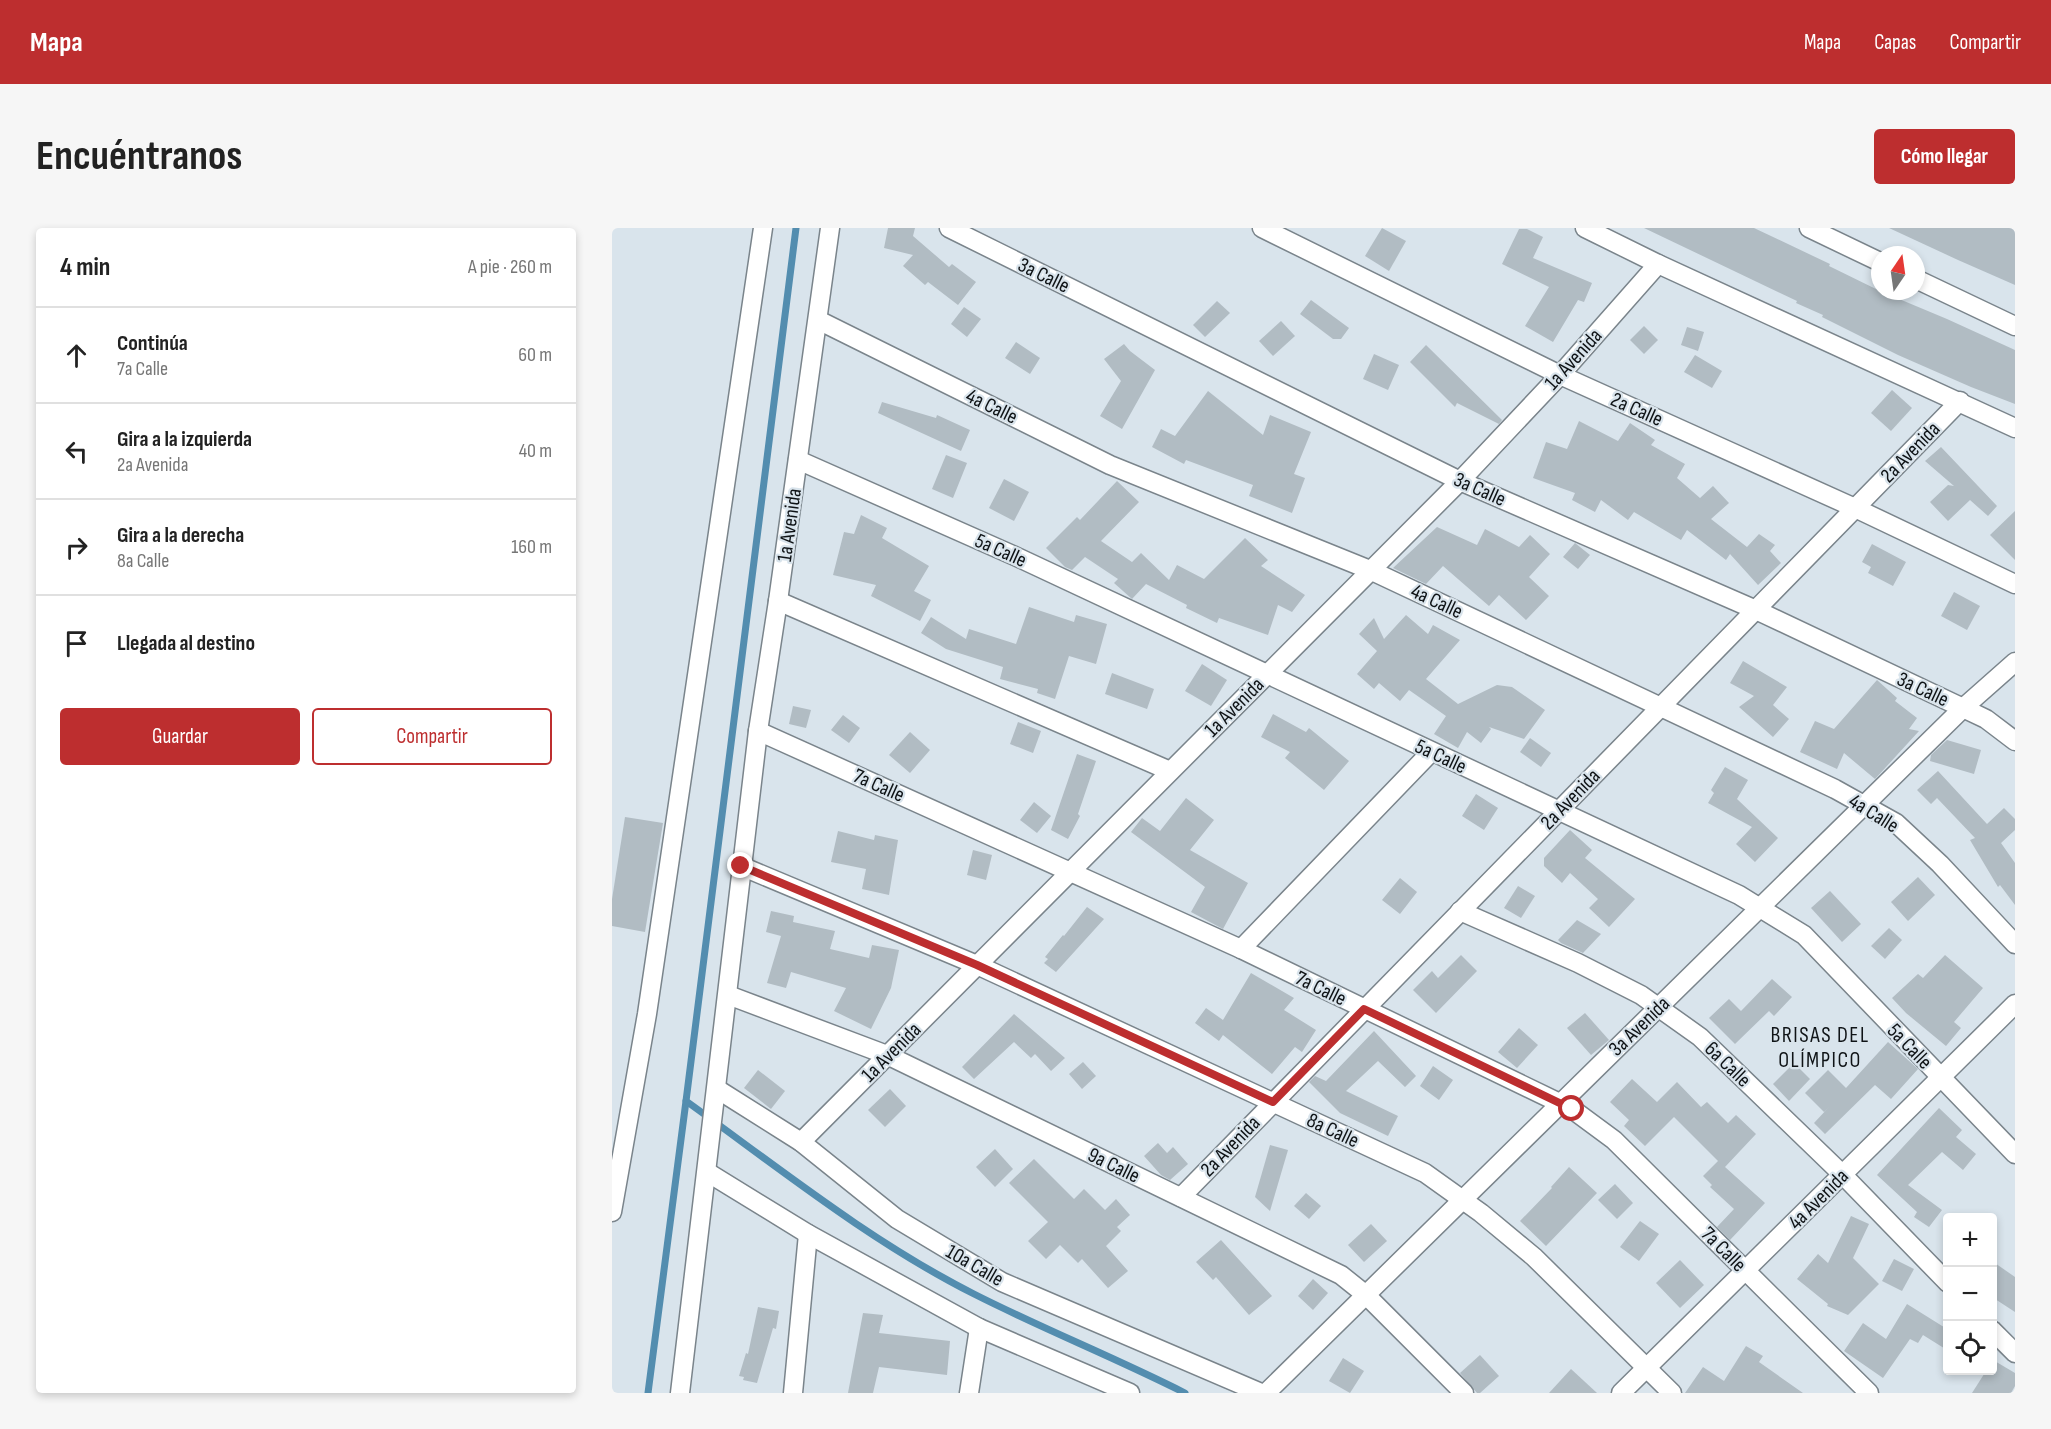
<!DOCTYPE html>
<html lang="es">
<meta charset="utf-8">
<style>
:root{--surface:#fff;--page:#f6f6f6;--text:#222;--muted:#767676;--line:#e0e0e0;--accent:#bd2e2f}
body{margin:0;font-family:"Sofia Sans Condensed",sans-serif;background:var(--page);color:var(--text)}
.controls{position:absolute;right:18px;bottom:18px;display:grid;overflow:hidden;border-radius:6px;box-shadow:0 3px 9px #0003}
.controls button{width:54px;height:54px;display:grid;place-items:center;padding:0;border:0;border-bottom:2px solid var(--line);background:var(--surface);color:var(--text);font:30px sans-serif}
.compass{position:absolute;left:1259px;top:18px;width:54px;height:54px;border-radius:50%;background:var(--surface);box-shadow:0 3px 9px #0003;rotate:13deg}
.stop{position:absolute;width:18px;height:18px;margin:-14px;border:4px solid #bd2e2f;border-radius:50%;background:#fff}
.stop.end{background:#bd2e2f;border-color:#fff;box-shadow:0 2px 6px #0008}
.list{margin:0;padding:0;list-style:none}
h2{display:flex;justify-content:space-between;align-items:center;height:78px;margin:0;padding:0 24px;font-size:26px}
h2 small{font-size:20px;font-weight:400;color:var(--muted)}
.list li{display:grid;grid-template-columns:39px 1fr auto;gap:18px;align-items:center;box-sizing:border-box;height:96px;padding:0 24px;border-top:2px solid var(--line)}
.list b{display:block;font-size:22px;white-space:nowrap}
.list p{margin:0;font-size:20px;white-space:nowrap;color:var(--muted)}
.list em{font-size:20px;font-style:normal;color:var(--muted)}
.actions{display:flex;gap:12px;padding:18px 24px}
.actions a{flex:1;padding:14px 0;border:2px solid var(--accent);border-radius:6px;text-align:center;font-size:21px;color:var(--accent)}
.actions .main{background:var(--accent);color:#fff}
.icon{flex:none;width:33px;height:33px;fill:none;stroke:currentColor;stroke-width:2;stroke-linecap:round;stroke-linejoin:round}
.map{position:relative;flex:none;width:1403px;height:1165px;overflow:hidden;border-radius:6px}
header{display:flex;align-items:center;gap:36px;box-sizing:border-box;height:84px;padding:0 30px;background:var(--accent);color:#fff}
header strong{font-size:28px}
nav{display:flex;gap:33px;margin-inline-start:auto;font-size:21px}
.intro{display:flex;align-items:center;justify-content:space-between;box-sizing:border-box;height:144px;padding:0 36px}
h1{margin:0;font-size:42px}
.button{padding:15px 27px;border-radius:6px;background:var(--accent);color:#fff;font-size:21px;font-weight:700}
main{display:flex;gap:36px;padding:0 36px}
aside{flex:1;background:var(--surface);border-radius:6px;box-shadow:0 3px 9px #0003}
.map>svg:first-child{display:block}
</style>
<header>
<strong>Mapa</strong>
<nav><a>Mapa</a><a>Capas</a><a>Compartir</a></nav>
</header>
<div class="intro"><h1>Encuéntranos</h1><a class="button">Cómo llegar</a></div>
<main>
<aside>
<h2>4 min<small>A pie · 260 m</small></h2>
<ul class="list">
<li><svg class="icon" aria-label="ahead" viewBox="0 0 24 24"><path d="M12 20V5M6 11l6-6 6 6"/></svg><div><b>Continúa</b><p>7a Calle</p></div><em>60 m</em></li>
<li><svg class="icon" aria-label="left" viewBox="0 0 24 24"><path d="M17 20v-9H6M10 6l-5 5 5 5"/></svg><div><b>Gira a la izquierda</b><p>2a Avenida</p></div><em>40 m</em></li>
<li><svg class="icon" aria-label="right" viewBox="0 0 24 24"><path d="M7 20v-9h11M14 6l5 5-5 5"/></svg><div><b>Gira a la derecha</b><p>8a Calle</p></div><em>160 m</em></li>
<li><svg class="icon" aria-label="arrive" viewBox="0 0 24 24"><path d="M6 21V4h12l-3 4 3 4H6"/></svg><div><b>Llegada al destino</b></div></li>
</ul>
<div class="actions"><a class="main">Guardar</a><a>Compartir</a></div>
</aside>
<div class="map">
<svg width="1403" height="1165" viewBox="0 0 1403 1165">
<rect width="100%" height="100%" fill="#d9e4ec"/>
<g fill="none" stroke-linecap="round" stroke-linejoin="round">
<g stroke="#538daf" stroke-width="7">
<path d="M184,0L74,873C167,940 259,1014 362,1066C431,1101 504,1130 573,1165"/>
<path d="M36,1165L74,873"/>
</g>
</g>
<g fill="#b1bcc3">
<path d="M276,0H303L301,8L337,39L340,36L364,54L346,77L316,54L313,57L291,38L301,27L272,20Z"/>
<path d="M770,0L794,13L777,43L753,28Z"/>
<path d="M1032,0H1142L1218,36L1217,38L1268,63L1335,91L1403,122V176L1359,159L1286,127L1210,89L1211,87L1184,75L1185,73Z"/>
<path d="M1277,0H1403V57L1346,32Z"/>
<path d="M907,1H915L931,9L921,30L980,55L972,74L966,72L941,114L913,98L937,59L890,36Z"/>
<path d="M699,72L737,100L729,111H721L688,86Z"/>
<path d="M605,73L618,85L593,109L581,97Z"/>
<path d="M352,79L369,91L355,109L339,96Z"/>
<path d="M669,93L683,108L661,128L647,113Z"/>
<path d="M1032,98L1046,112L1032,126L1018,112Z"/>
<path d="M1075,99L1092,104L1086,123L1069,117Z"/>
<path d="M404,114L428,130L418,146L393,130Z"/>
<path d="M512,116L518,123L543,142L510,201L488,188L509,153L492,131Z"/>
<path d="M814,117L890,192L887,196L845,175L843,179L798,134Z"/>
<path d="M762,126L787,137L776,162L751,151Z"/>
<path d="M1083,127L1110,143L1100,160L1072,144Z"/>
<path d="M1280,162L1300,180L1279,203L1259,185Z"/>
<path d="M596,163L651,207L658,187L699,204L682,246L693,250L680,285L637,268L641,257L574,232L572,236L540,219L549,201L563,208Z"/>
<path d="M270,174L324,190L325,187L358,202L349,223L266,185Z"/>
<path d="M967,193L1006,213L1018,195L1043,212L1039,217L1073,236L1065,250L1088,270L1101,258L1117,275L1099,291L1135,319L1147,306L1163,317L1158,323L1169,335L1146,357L1118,326L1114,332L1075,302L1069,312L1022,284L1016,292L989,272L983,284L960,272L963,265L921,250L934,214L955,221Z"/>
<path d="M1329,219L1385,278L1376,288L1358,272L1336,293L1318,274L1336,257L1342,258L1313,233Z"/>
<path d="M334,227L355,235L341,270L320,261Z"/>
<path d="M392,251L417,264L402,293L377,280Z"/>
<path d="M505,253L527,274L489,313L520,334L529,325L557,352L565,337L592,351L633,310L656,332L649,338L693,367L680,384L666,377L656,407L607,390L605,395L574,380L575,377L534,356L520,371L502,355L506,351L473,329L460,342L453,339L434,320L465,289L468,292Z"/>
<path d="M1403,283V332L1378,307Z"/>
<path d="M249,287L275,300L270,310L317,338L302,363L319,372L308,393L259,368L264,357L221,347L232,304L242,306Z"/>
<path d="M825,299L865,317L873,301L907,319L918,307L938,326L917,349L937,368L914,392L887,367L877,378L831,338L814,356L781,340Z"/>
<path d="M963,315L978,327L966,341L951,329Z"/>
<path d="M1260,316L1294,334L1281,358L1256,345L1259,339L1250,334Z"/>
<path d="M1342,364L1368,378L1355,402L1329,388Z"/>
<path d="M417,379L462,394L464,387L495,396L484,436L457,428L443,471L425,465L426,461L388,451L391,439L334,421L309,405L319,389L354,411L357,401L404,416Z"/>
<path d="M794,387L816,406L821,397L848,412L814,451L846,476L885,457L900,459L933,482L912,511L877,499L879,501L869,515L855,504L846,520L822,506L834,488L797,462L788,473L767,455L762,461L745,446L765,423L747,406L762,390L772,411Z"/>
<path d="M1131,433L1175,459L1161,477L1177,491L1161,509L1127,479L1142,468L1118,455Z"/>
<path d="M590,436L615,452L599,478L573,463Z"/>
<path d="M500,445L542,461L535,481L493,466Z"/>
<path d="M1265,452L1285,470L1283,473L1305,490L1297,501L1307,503L1263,551L1232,525L1225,541L1188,524L1203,493L1222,501Z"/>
<path d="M181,478L199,482L194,500L177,496Z"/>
<path d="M661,486L694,504L697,500L737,533L712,562L673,530L678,524L649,509Z"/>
<path d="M231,487L248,500L237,515L219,502Z"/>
<path d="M406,494L429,503L421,525L398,516Z"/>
<path d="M298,504L318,522L298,545L277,527Z"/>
<path d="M918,510L939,525L929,539L908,524Z"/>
<path d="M1335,512L1369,522L1362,546L1318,533L1319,527Z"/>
<path d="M465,526L484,533L466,586L468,588L456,611L439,602Z"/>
<path d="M1113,539L1136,552L1125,571L1166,610L1143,634L1124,616L1140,599L1096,575L1102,565L1099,562Z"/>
<path d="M1326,543L1375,596L1392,580L1403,591V602L1389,615L1403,635V677L1388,657L1386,659L1358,612L1363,610L1325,570L1319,576L1305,562Z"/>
<path d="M864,566L886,580L872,602L850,588Z"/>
<path d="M574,570L602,592L578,622L636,655L611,701L579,684L593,659L519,604L530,590L548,603Z"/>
<path d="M422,574L439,588L425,605L408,592Z"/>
<path d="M13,589L51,595L33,704L0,698V671Z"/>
<path d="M958,602L980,622L973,630L1023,671L997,699L977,680L986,671L958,645L950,655L932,638V630Z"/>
<path d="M226,603L262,612L263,607L286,612L277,667L250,661L254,641L219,634Z"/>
<path d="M361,622L380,627L374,652L355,647Z"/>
<path d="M1306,649L1323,667L1296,693L1279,674Z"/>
<path d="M788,650L805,664L788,686L770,672Z"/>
<path d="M906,658L923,668L909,690L892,680Z"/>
<path d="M1218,663L1249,696L1230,714L1199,680Z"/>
<path d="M475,679L492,691L444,744L432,735L436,731L433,729L451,707L452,708Z"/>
<path d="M159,683L182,688L181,694L223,703L218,721L257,730L260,717L287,722L279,760L259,801L222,783L234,760L179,744L174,760L155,755L169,708L154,704Z"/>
<path d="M965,692L989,706L971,725L949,715L946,712Z"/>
<path d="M1277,700L1290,712L1273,731L1259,718Z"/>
<path d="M849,727L865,743L824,785L801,762L820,743L826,750Z"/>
<path d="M1333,727L1371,760L1342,794L1349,800L1334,818L1294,785L1280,770L1306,746L1311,750Z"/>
<path d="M639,745L682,770L672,782L704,802L690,824L683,819L660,846L611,807L607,813L583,795L594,780L611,792Z"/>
<path d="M1160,751L1180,769L1162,788L1157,783L1123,816L1097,790L1117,771L1129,783Z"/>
<path d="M973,785L997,812L979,827L955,800Z"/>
<path d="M402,786L453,830L439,843L423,826L419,830L402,814L362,851L350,839Z"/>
<path d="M907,800L926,817L905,840L886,824Z"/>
<path d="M762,803L804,848L793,859L766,833L734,863L786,888L776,908L728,885L697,854L703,848L714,853Z"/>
<path d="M1276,814L1306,841L1279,871L1263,857L1213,906L1202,895L1217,879L1212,884L1193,865L1216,842L1234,860Z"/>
<path d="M471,834L484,848L470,861L457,846Z"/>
<path d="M1182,835L1198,851L1177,873L1161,856Z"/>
<path d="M821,838L841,852L827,872L808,858Z"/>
<path d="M146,842L173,863L159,881L132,860Z"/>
<path d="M1020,851L1045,874L1065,854L1089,879L1095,874L1116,895L1124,887L1144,906L1113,939L1153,975L1118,1012L1105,999L1122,981L1098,959L1100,957L1091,948L1106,933L1062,889L1033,918L1012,898L1017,892L998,874Z"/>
<path d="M278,861L294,878L273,899L256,882Z"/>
<path d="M1327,880L1350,902L1344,909L1364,926L1351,942L1330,924L1296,957L1330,982L1317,999L1302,989L1305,984L1265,947Z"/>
<path d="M546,915L555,925L561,919L576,936L558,952L549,947L532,928Z"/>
<path d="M658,917L676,922L658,983L643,969Z"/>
<path d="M383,921L401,941L383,959L364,939Z"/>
<path d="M422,931L462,971L472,961L493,982L504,971L518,987L505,999L509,1003L494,1018L516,1043L496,1060L470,1031L466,1035L448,1017L434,1031L416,1013L436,994L397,955Z"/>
<path d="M957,939L985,965L934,1018L908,993L940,960L939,959Z"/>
<path d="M1003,956L1021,975L1005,991L986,972Z"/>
<path d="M694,965L709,978L697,991L682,978Z"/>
<path d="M1239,988L1257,996L1241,1030L1267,1056L1236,1087L1215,1078L1216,1076L1185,1051L1206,1026L1216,1035Z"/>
<path d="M1028,993L1047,1006L1027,1033L1008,1019Z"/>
<path d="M759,996L775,1013L752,1034L736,1017Z"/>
<path d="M609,1012L660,1068L637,1087L604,1049L601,1052L584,1034Z"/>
<path d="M1282,1031L1302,1041L1290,1063L1270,1053Z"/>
<path d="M1068,1032L1092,1057L1068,1080L1044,1055Z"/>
<path d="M1380,1033L1403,1049V1084L1380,1069Z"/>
<path d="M701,1051L716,1065L701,1082L686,1068Z"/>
<path d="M1295,1076L1335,1101V1122L1311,1107L1306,1115L1298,1111L1271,1150L1232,1123L1251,1095L1274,1111Z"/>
<path d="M146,1079L167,1083L164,1101L161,1100L145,1155L131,1152L132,1149L127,1148L134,1125L136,1126Z"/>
<path d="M251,1085L271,1087L267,1105L338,1113L335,1147L267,1139L261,1165H236Z"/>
<path d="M1134,1118L1151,1128L1147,1134L1191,1165H1073L1091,1139L1112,1153Z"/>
<path d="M868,1127L887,1148L868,1165H865L848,1145Z"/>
<path d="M731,1130L752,1143L738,1165L717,1153Z"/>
<path d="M1381,1132L1403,1145V1158L1399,1165H1360L1374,1143H1380Z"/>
<path d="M959,1141L985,1165H937Z"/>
</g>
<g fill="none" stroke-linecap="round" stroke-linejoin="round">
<defs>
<g id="minor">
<path d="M337,0L848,253L1144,382L1351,480L1374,491L1403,513"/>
<path d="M650,0L948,147L1243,280L1403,356"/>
<path d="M973,0L1046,36L1403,200"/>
<path d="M1197,0L1268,34"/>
<path d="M1304,51L1403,98"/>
<path d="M206,92L498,237L758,342L1223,561L1284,595L1328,636L1403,716"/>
<path d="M186,232L405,329L1127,667L1192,707L1403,926"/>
<path d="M166,373L558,543"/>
<path d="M146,503L629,721L960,881L1002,912L1257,1165"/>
<path d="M129,638L365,737L813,945L869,985L922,1029L1060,1165"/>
<path d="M848,683L966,735L1029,767L1088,809L1231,947L1336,1055"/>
<path d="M629,721L819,524"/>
<path d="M116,767L275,827L729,1047L754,1067L852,1165"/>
<path d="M105,861L189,914L285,991L390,1054L649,1165"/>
<path d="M189,914L848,253L948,147L1046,36"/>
<path d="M95,944L196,1006L367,1100L518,1165"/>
<path d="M569,969L1348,173"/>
<path d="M0,984L35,786L151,0"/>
<path d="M1380,1102L1403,1125"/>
<path d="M68,1165L146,503L166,373L218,0"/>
<path d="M181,1165L196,1006"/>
<path d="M357,1165L367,1100"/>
<path d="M654,1165L1351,480L1403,434"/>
<path d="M1009,1165L1403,776"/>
</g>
</defs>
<use href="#minor" stroke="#7a848b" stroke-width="21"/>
<use href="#minor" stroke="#fff" stroke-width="18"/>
</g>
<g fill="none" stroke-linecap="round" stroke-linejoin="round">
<path stroke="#bd2e2f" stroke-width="8" d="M129,638L365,737L661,874L752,781L960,881"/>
</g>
<g text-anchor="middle" stroke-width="4.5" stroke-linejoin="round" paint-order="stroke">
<g font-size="21" fill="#0f1316" stroke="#d9e4ec">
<text transform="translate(432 47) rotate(26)" y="7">3a Calle</text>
<text transform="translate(961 131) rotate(-48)" y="7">1a Avenida</text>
<text transform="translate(380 178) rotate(26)" y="7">4a Calle</text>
<text transform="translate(1025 181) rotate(24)" y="7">2a Calle</text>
<text transform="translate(1298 224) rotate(-46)" y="7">2a Avenida</text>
<text transform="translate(868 261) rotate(24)" y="7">3a Calle</text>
<text transform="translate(177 297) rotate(-82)" y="7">1a Avenida</text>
<text transform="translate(389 322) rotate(24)" y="7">5a Calle</text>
<text transform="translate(825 373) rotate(25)" y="7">4a Calle</text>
<text transform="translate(1311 461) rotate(25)" y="7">3a Calle</text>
<text transform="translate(622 479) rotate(-45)" y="7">1a Avenida</text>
<text transform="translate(829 528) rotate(25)" y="7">5a Calle</text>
<text transform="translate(267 557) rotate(24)" y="7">7a Calle</text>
<text transform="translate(958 571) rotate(-46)" y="7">2a Avenida</text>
<text transform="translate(1262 585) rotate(32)" y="7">4a Calle</text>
<text transform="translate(709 760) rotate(26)" y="7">7a Calle</text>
<text transform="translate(1027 798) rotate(-44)" y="7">3a Avenida</text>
<text transform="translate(1298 818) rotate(46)" y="7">5a Calle</text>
<text transform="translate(279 824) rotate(-45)" y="7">1a Avenida</text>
<text transform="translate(1116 836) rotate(44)" y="7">6a Calle</text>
<text transform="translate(721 902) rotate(25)" y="7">8a Calle</text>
<text transform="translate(618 918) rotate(-46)" y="7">2a Avenida</text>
<text transform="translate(502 937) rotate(26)" y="7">9a Calle</text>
<text transform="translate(1206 971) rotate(-45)" y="7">4a Avenida</text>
<text transform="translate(1112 1021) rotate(45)" y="7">7a Calle</text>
<text transform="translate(363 1037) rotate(30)" y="7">10a Calle</text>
</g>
<g font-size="22" letter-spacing="1.5" fill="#0f1316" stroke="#d9e4ec">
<text x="1208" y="814">BRISAS DEL<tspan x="1208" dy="25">OLÍMPICO</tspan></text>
</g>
</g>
</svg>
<div class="controls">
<button>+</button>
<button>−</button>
<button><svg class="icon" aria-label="locate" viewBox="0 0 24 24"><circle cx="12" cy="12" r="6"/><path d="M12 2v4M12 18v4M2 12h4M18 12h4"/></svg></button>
</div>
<svg class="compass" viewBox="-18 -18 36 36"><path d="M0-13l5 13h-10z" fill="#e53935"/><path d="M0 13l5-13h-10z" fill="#767676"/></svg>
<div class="stop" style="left:960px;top:881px"></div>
<div class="stop end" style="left:129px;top:638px"></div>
</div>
</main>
